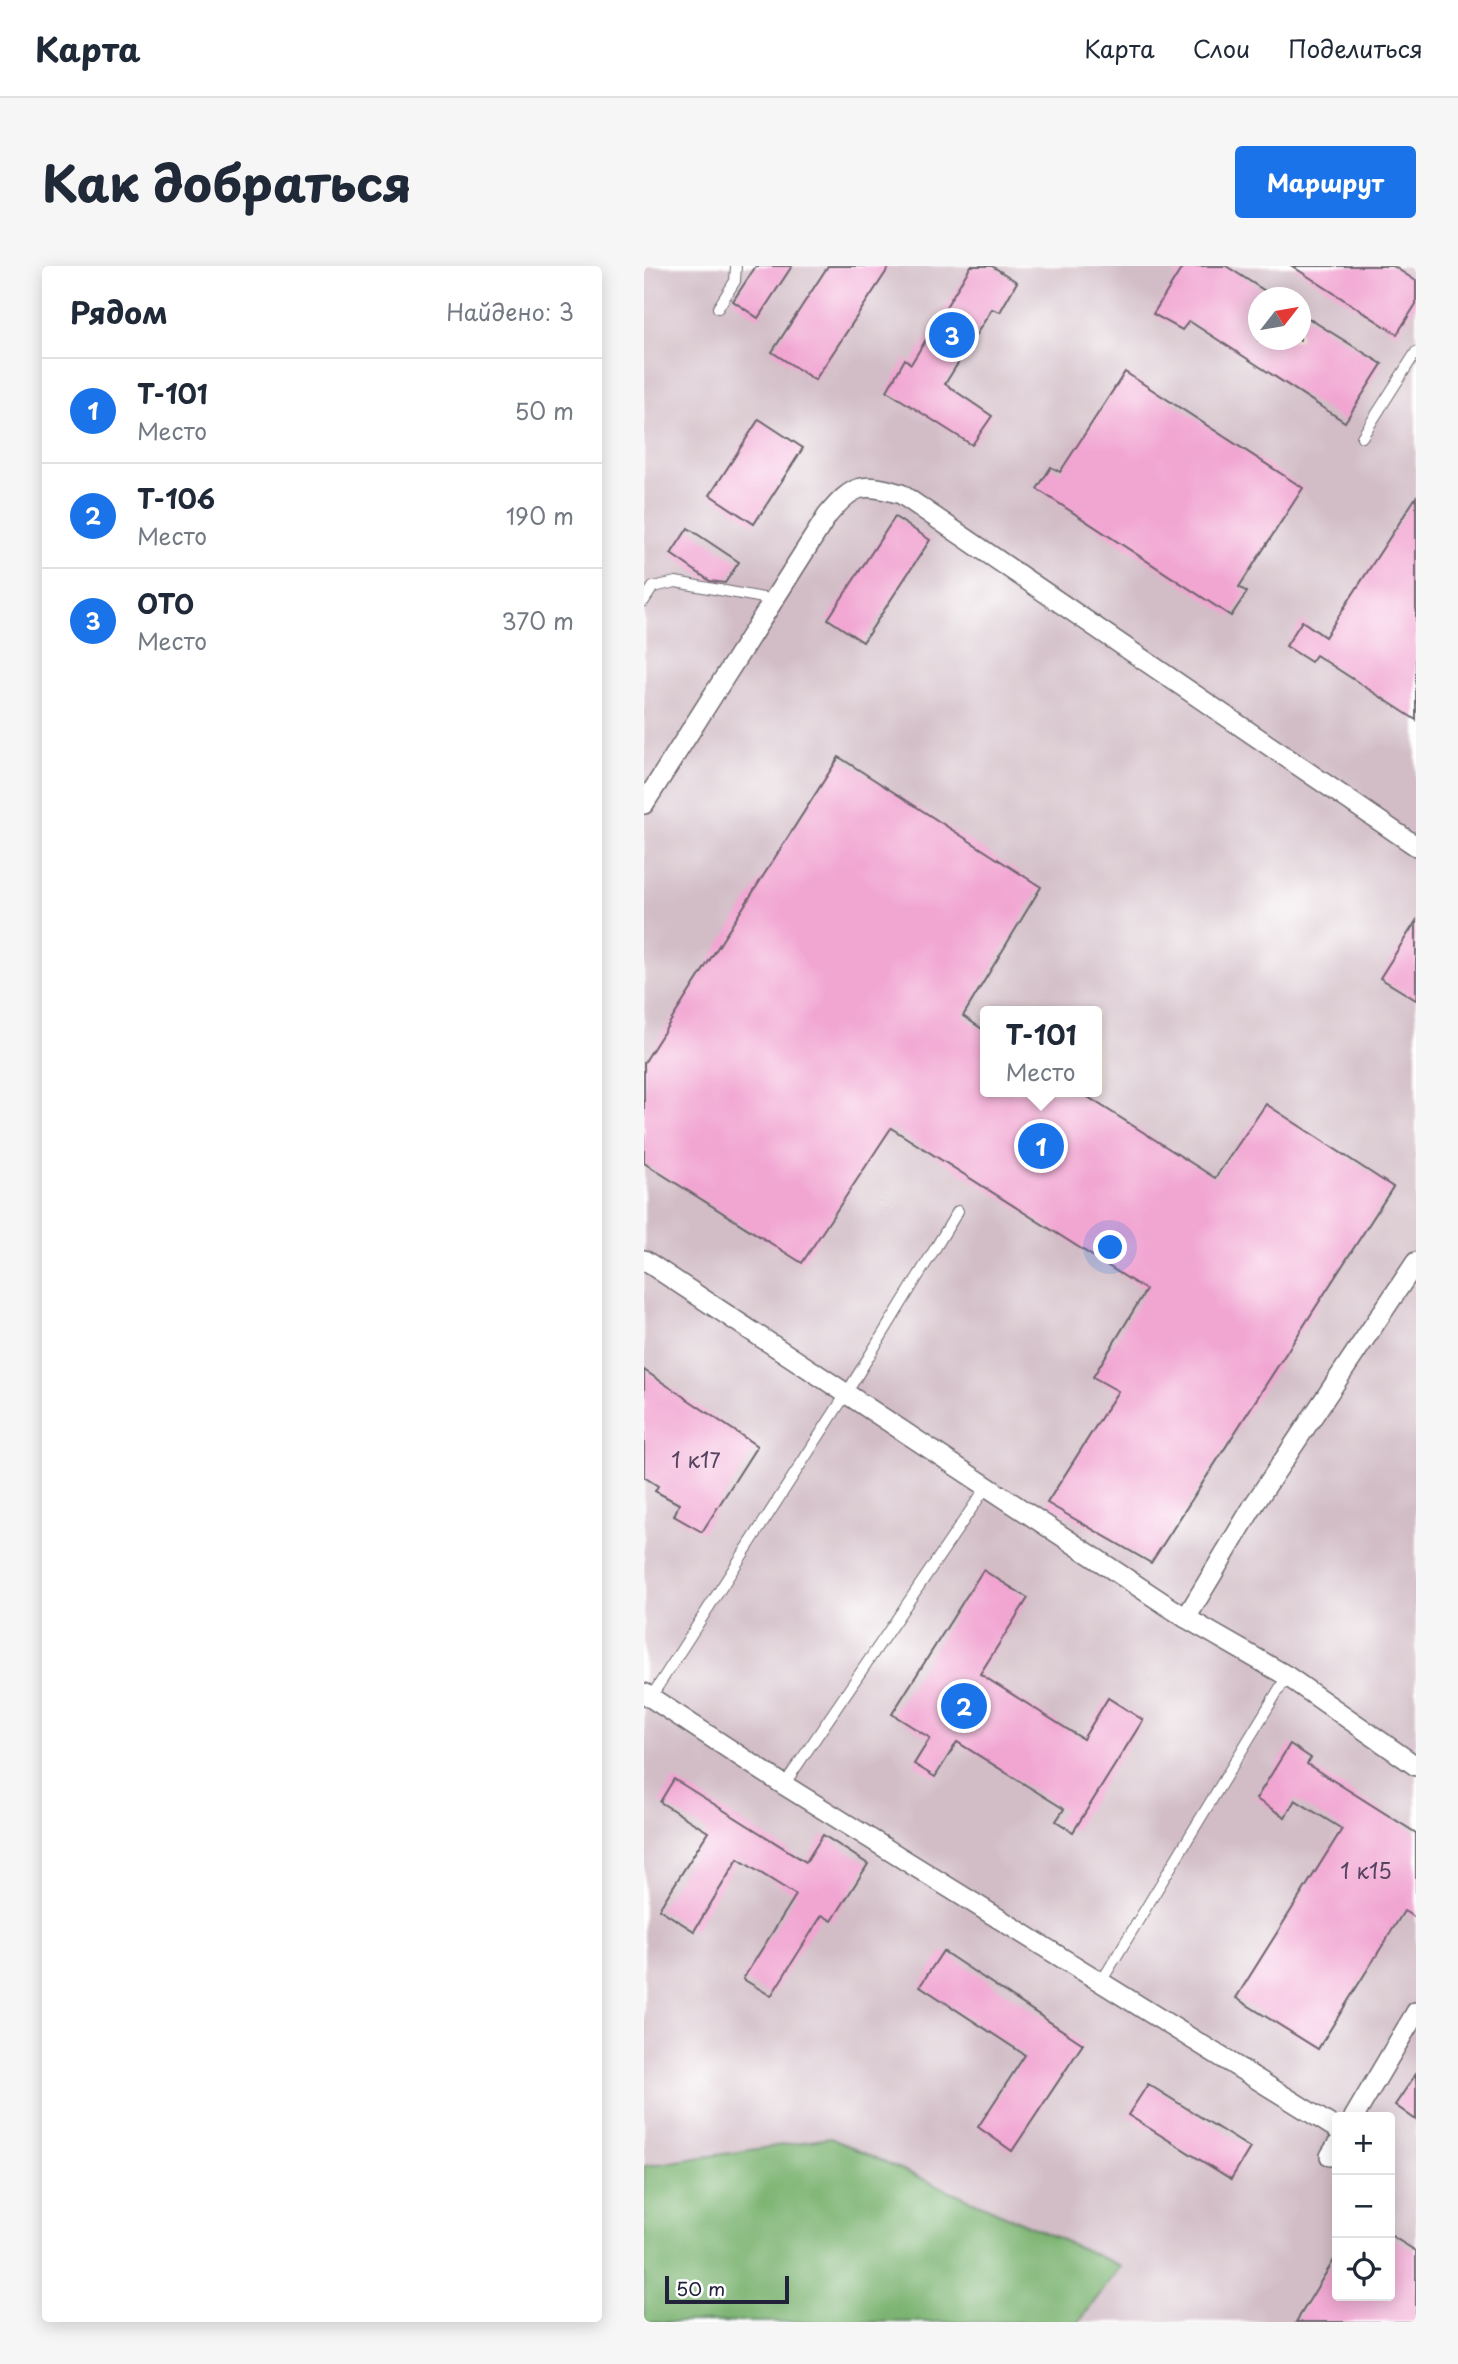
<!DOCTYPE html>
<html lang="ru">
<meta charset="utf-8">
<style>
:root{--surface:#fff;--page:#f6f6f7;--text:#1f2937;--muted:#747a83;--line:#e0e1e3;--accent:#1a73e8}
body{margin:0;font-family:"Playpen Sans",sans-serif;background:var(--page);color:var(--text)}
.controls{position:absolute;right:21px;bottom:21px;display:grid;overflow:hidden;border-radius:7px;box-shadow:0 4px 18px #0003}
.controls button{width:63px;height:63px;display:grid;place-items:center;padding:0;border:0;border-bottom:2px solid var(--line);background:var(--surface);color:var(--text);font:35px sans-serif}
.compass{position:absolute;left:604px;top:21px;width:63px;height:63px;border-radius:50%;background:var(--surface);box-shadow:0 4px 18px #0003;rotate:59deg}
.scale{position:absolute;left:21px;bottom:18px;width:124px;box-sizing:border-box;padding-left:7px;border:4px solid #22223b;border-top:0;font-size:19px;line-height:24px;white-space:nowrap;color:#22223b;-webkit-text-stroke:5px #fff;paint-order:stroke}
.you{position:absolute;left:467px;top:982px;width:24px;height:24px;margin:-18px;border:5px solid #fff;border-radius:50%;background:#1a73e8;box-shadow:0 0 0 10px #1a73e833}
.badge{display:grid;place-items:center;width:46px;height:46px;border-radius:50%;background:var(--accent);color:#fff;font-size:23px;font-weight:700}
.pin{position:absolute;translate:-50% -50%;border:4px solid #fff;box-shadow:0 2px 7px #0006}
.popup{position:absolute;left:336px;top:740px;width:122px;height:91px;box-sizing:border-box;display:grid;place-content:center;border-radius:7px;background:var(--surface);filter:drop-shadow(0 2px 5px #0005);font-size:23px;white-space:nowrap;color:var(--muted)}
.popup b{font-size:26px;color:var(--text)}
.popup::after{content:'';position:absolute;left:50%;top:100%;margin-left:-14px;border:14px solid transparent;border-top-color:var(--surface)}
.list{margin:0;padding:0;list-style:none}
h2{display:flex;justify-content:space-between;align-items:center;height:91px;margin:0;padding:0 28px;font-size:30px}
h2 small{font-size:23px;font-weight:400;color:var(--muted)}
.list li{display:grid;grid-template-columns:46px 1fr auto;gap:21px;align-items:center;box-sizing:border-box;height:105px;padding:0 28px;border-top:2px solid var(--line)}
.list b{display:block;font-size:26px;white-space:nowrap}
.list p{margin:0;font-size:23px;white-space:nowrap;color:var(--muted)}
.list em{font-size:23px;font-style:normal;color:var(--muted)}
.icon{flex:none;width:38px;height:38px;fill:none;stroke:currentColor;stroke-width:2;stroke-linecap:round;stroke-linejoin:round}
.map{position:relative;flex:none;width:772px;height:2056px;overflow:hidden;border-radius:7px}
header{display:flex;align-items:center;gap:42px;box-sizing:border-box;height:98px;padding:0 35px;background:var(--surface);border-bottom:2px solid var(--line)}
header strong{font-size:33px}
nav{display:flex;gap:38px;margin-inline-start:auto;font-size:24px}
.intro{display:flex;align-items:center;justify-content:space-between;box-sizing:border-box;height:168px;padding:0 42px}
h1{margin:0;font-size:49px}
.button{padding:18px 32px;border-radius:7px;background:var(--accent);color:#fff;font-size:24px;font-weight:700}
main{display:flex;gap:42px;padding:0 42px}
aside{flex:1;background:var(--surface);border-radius:7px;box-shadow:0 4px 18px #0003}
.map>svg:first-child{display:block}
</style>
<header>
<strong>Карта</strong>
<nav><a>Карта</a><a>Слои</a><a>Поделиться</a></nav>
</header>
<div class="intro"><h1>Как добраться</h1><a class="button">Маршрут</a></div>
<main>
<aside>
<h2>Рядом<small>Найдено: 3</small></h2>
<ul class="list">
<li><span class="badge">1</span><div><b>Т-101</b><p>Место</p></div><em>50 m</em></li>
<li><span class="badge">2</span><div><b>Т-106</b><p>Место</p></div><em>190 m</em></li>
<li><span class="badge">3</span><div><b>ОТО</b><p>Место</p></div><em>370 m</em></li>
</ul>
</aside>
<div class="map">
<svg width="772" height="2056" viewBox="0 0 772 2056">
<rect width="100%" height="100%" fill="#fff"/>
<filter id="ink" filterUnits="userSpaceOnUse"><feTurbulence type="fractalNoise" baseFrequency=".0143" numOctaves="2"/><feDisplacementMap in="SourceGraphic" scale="14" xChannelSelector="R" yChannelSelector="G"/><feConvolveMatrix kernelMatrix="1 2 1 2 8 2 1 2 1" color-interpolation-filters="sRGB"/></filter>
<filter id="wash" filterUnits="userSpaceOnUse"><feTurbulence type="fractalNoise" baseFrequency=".00686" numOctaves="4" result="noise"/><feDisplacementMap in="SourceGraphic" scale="28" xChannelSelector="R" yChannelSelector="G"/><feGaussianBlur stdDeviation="1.57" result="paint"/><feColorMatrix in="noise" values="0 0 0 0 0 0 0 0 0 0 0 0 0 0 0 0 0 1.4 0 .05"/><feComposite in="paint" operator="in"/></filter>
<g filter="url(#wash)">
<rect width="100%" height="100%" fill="#f6e3cd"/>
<path fill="#d2bdc6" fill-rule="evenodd" d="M0,0H772V2056H0ZM614,32H656V74H614ZM341,745H453V826H341ZM693,1851H746V2030H693Z"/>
<path fill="#7bb371" stroke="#4e6a56" stroke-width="2" d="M186,1872L477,2000L435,2056H0V1900Z"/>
<g id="blocks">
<g fill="#f1a5d1">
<path d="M112,0H148L114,52L89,35Z"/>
<path d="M184,0H246L171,114L128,86Z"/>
<path d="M327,0H348L373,16L356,46L348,43L301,118L348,150L328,179L243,125L261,93L267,98Z"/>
<path d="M539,0H582L632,32H614V74H656V47L738,98L701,156L545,55L538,64L509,48Z"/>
<path d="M648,0H749L772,15V38L753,68Z"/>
<path d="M481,106L659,222L595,321L603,326L587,350L393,223L407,201L416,206Z"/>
<path d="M115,153L159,182L110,258L66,229Z"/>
<path d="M772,231V454L672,389L667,396L642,380L658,355L681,371Z"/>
<path d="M251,251L286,274L219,376L184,353Z"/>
<path d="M44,262L95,296L81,317L66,315L27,288Z"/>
<path d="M195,491L397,621L319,750L341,765V826H436L571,912L622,838L749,921L507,1297L403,1237L474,1125L449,1111L502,1024L247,862L158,997L0,897V797Z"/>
<path d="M772,655V734L736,712Z"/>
<path d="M0,1104L113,1180L58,1266L30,1250L35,1238L11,1225L14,1220L0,1211Z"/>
<path d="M339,1304L384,1332L336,1408L439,1473L464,1432L499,1454L429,1566L412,1555L420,1543L313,1476L291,1511L270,1498L286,1472L248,1448Z"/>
<path d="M646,1478L667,1492L663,1498L772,1567V1652L760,1645L674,1783L592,1732L698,1563L651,1534L641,1551L612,1533Z"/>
<path d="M30,1513L162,1596L179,1569L224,1598L188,1655L178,1649L127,1730L99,1713L152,1629L94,1593L50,1665L15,1643L64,1566L16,1536Z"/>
<path d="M299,1685L439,1778L368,1885L334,1861L381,1789L276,1720Z"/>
<path d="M772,1808V1854L751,1839Z"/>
<path d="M504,1818L606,1882L587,1913L484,1849Z"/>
<path d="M746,1969L772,1985V2056H652L693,1989V2030H746Z"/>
</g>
</g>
</g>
<g filter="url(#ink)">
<use href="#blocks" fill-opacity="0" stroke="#6c666e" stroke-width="2"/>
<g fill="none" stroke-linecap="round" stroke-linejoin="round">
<defs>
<g id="lane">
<path d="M74,42L91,15L92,0"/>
<path d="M718,171L772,86"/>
<path d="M0,335L9,321L32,316L130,334"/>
<path d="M7,1431L202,1128L314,945"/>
<path d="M140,1519L343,1220"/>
<path d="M457,1716L643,1410"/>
</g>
<g id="street">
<path d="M0,538L183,250C209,218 219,216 257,228L772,580"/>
<path d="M0,994L542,1352L643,1410L772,1500"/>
<path d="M542,1352L611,1237L772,996"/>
<path d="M0,1427L140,1519L693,1863"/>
<path d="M710,1851L772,1746"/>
<path d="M686,1890L693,1879"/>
</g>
</defs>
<use href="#lane" stroke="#6c666e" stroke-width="12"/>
<use href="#street" stroke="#6c666e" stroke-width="22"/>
<use href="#lane" stroke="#fff" stroke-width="10"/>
<use href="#street" stroke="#fff" stroke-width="19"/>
</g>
</g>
<g text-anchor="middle" stroke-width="5" stroke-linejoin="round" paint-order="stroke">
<g font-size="21" fill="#564360">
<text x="52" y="1202">1 к17</text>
<text x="722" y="1613">1 к15</text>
</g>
</g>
</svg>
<div class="controls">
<button>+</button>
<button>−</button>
<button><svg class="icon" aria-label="locate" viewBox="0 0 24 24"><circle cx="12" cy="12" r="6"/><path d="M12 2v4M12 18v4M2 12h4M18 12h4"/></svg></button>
</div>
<svg class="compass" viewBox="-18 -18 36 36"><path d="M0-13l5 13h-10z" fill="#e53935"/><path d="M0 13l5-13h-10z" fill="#747a83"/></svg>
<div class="scale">50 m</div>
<div class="you"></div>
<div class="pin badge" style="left:397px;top:880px">1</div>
<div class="popup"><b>Т-101</b>Место</div>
<div class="pin badge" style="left:320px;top:1440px">2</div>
<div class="pin badge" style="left:308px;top:69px">3</div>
</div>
</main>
